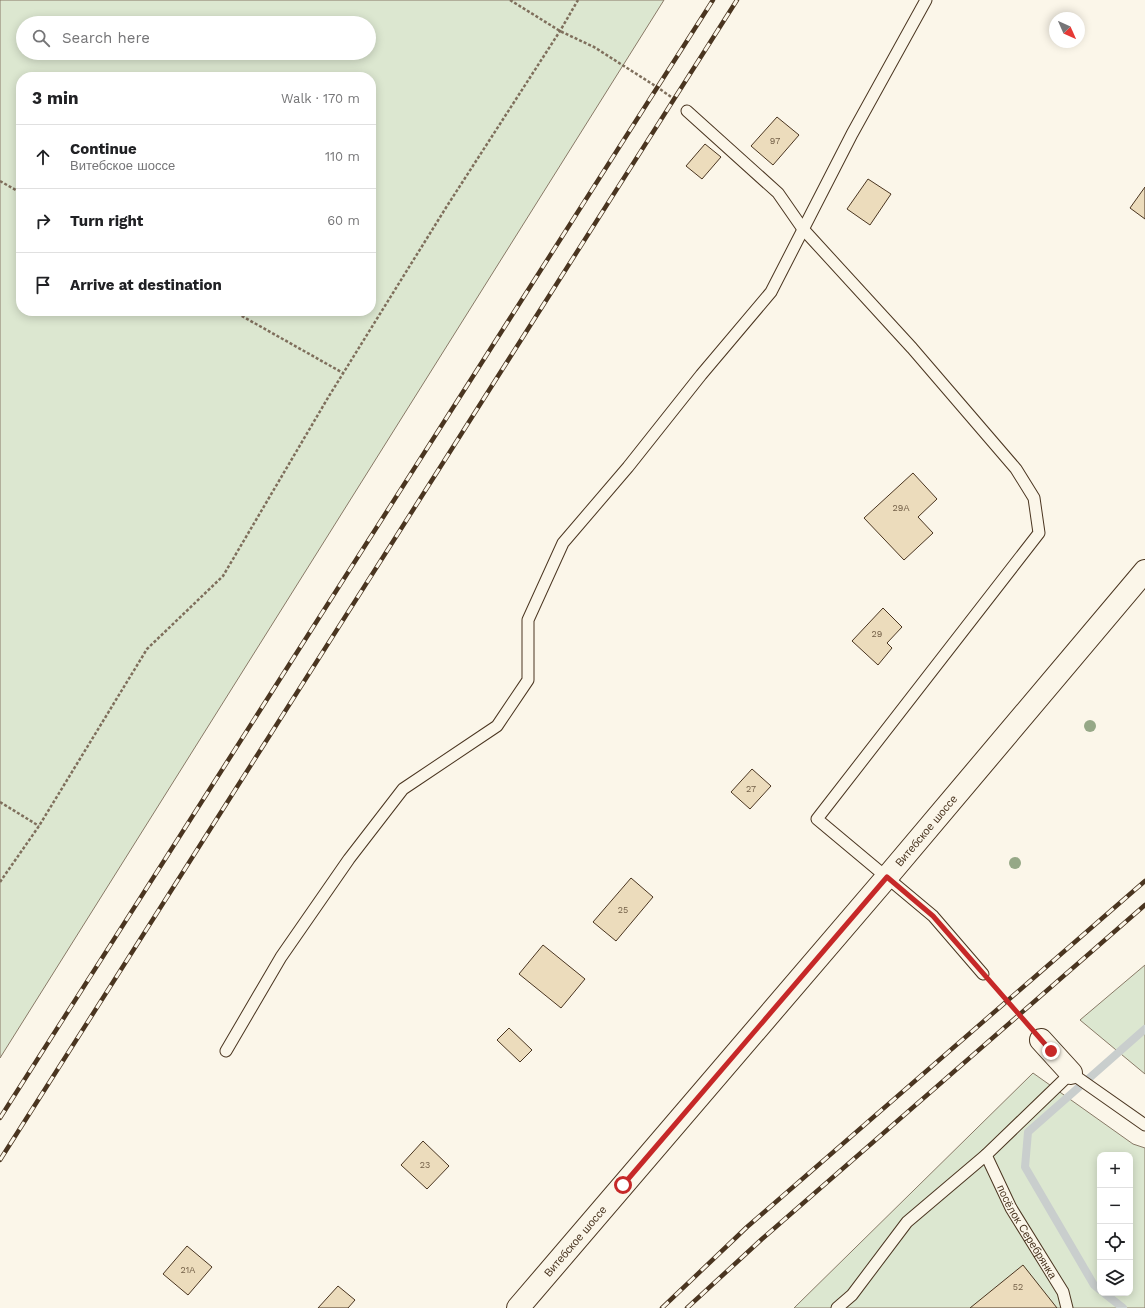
<!DOCTYPE html>
<meta charset="utf-8">
<style>
:root{--surface:#fff;--page:#f2f2f2;--text:#202124;--muted:#757577;--line:#e0e0e0}
body{margin:0;font-family:"Work Sans",sans-serif;background:var(--page);color:var(--text)}
.controls{position:absolute;right:12px;bottom:12px;display:grid;overflow:hidden;border-radius:8px;box-shadow:0 2px 10px #0003}
.controls button{width:36px;height:36px;display:grid;place-items:center;padding:0;border:0;border-bottom:1px solid var(--line);background:var(--surface);color:var(--text);font:20px sans-serif}
.compass{position:absolute;left:1049px;top:12px;width:36px;height:36px;border-radius:50%;background:var(--surface);box-shadow:0 2px 10px #0003;rotate:135deg}
.stop{position:absolute;width:12px;height:12px;margin:-9px;border:3px solid #c62828;border-radius:50%;background:#fff}
.stop.end{background:#c62828;border-color:#fff;box-shadow:0 1px 4px #0008}
.list{margin:0;padding:0;list-style:none}
h2{display:flex;justify-content:space-between;align-items:center;height:52px;margin:0;padding:0 16px;font-size:17px}
h2 small{font-size:13px;font-weight:400;color:var(--muted)}
.list li{display:grid;grid-template-columns:26px 1fr auto;gap:12px;align-items:center;box-sizing:border-box;height:64px;padding:0 16px;border-top:1px solid var(--line)}
.list b{display:block;font-size:15px;white-space:nowrap}
.list p{margin:0;font-size:13px;white-space:nowrap;color:var(--muted)}
.list em{font-size:13px;font-style:normal;color:var(--muted)}
.icon{flex:none;width:22px;height:22px;fill:none;stroke:currentColor;stroke-width:2;stroke-linecap:round;stroke-linejoin:round}
.map{position:relative;flex:none;width:1145px;height:1308px;overflow:hidden}
.search{position:absolute;background:var(--surface);box-shadow:0 2px 10px #0003;left:16px;top:16px;width:360px;height:44px;display:flex;align-items:center;gap:10px;box-sizing:border-box;padding:0 14px;border-radius:22px;color:var(--muted);font-size:15px}
.panel{position:absolute;background:var(--surface);box-shadow:0 2px 10px #0003;left:16px;top:72px;width:360px;height:244px;border-radius:16px}
.map>svg:first-child{display:block}
</style>
<div class="map">
<svg width="1145" height="1308" viewBox="0 0 1145 1308">
<rect width="100%" height="100%" fill="#fbf6e9"/>
<g fill="#dce7d0" stroke="#887966" fill-rule="evenodd">
<path d="M0,0H664L0,1058ZM23,23H369V53H23ZM21,77H371V311H21Z"/>
<path d="M1145,965V1074L1080,1020Z"/>
<path d="M1033,1073L1133,1144L1145,1148V1308H794ZM1100,1155H1130V1293H1100Z"/>
</g>
<g fill="none" stroke-linecap="round" stroke-linejoin="round">
<g stroke="#c9cecd" stroke-width="8">
<path d="M1100,1290L1094,1285L1025,1167L1028,1132L1145,1029"/>
<path d="M1104,1293L1123,1308"/>
</g>
</g>
<g fill="#ecdcbc" stroke="#4a3520">
<path d="M777,117L799,135L773,165L751,146Z"/>
<path d="M705,144L721,157L702,179L686,166Z"/>
<path d="M868,179L891,194L870,225L847,209Z"/>
<path d="M1145,187V219L1130,208Z"/>
<path d="M913,473L937,499L918,517L933,533L904,560L864,518Z"/>
<path d="M883,608L902,627L887,643L892,648L878,665L852,641Z"/>
<path d="M752,769L771,786L750,809L731,792Z"/>
<path d="M631,878L653,897L616,941L593,922Z"/>
<path d="M543,945L585,979L561,1008L519,974Z"/>
<path d="M509,1028L532,1050L520,1062L497,1040Z"/>
<path d="M423,1141L449,1166L427,1189L401,1165Z"/>
<path d="M187,1246L212,1267L188,1295L163,1274Z"/>
<path d="M1023,1265L1057,1308H970Z"/>
<path d="M338,1286L355,1300L348,1308H318Z"/>
</g>
<g fill="none" stroke-linecap="round" stroke-linejoin="round">
<defs>
<g id="service">
<path d="M687,111L778,193L803,229L912,348L1016,469L1034,498L1039,533L817,819L933,916L983,974"/>
<path d="M226,1051L281,957L349,859L403,789L497,726L528,680V620L563,543L628,467L701,375L771,292L852,134L926,0"/>
<path id="s1" d="M986,1155L1011,1208L1063,1292L1067,1308"/>
<path d="M837,1308L852,1295L907,1222L986,1155L1071,1073L1145,1125"/>
</g>
<path id="minor" d="M1041,1040L1071,1073"/>
<g id="primary">
<path id="s2" d="M518,1308L887,877L1145,571"/>
</g>
</defs>
<use href="#service" stroke="#4a3520" stroke-width="13"/>
<use href="#minor" stroke="#4a3520" stroke-width="24"/>
<use href="#primary" stroke="#4a3520" stroke-width="24"/>
<g stroke="#7f6f5c" stroke-width="2.5" stroke-dasharray="3 2" stroke-linecap="butt">
<path d="M510,0L560,31L594,47L657,87L674,99"/>
<path d="M0,181L21,193"/>
<path d="M233,311L343,373"/>
<path d="M0,802L39,826"/>
<path d="M0,882L39,826L147,649L223,576L329,396L447,206L560,31L578,0"/>
<path d="M995,988L1026,1023"/>
</g>
<use href="#service" stroke="#fbf6e9" stroke-width="11"/>
<use href="#minor" stroke="#fbf6e9" stroke-width="22"/>
<use href="#primary" stroke="#fbf6e9" stroke-width="22"/>
<defs>
<g id="rail">
<path d="M0,1118L713,0"/>
<path d="M0,1160L737,0"/>
<path d="M662,1308L747,1227L1145,881"/>
<path d="M687,1308L762,1239L1145,905"/>
</g>
</defs>
<use href="#rail" stroke="#4a3520" stroke-width="4.5"/>
<use href="#rail" stroke="#fbf6e9" stroke-width="3" stroke-dasharray="9" stroke-linecap="butt"/>
</g>
<g fill="#96a887">
<circle cx="1090" cy="726" r="6"/>
<circle cx="1015" cy="863" r="6"/>
</g>
<g fill="none" stroke-linecap="round" stroke-linejoin="round">
<path stroke="#c62828" stroke-width="5" d="M623,1185L887,877L933,916L1051,1051"/>
</g>
<g text-anchor="middle" stroke-width="3" stroke-linejoin="round" paint-order="stroke">
<g font-size="9" fill="#725f47">
<text x="775" y="144">97</text>
<text x="901" y="511">29А</text>
<text x="877" y="637">29</text>
<text x="751" y="792">27</text>
<text x="623" y="913">25</text>
<text x="425" y="1168">23</text>
<text x="188" y="1273">21А</text>
<text x="1018" y="1290">52</text>
</g>
<g font-size="11" fill="#4a3520" stroke="#fbf6e9">
<text dy="4" stroke="none"><textPath href="#s2" startOffset="628">Витебское шоссе</textPath></text>
<text dy="4" stroke="none"><textPath href="#s1" startOffset="87">посёлок Серебрянка</textPath></text>
<text dy="4" stroke="none"><textPath href="#s2" startOffset="88">Витебское шоссе</textPath></text>
</g>
</g>
</svg>
<div class="controls">
<button>+</button>
<button>−</button>
<button><svg class="icon" aria-label="locate" viewBox="0 0 24 24"><circle cx="12" cy="12" r="6"/><path d="M12 2v4M12 18v4M2 12h4M18 12h4"/></svg></button>
<button><svg class="icon" aria-label="layers" viewBox="0 0 24 24"><path d="M12 4l9 5-9 5-9-5zM3 14l9 5 9-5"/></svg></button>
</div>
<svg class="compass" viewBox="-18 -18 36 36"><path d="M0-13l5 13h-10z" fill="#e53935"/><path d="M0 13l5-13h-10z" fill="#757577"/></svg>
<div class="stop" style="left:623px;top:1185px"></div>
<div class="stop end" style="left:1051px;top:1051px"></div>
<div class="search"><svg class="icon" aria-label="search" viewBox="0 0 24 24"><circle cx="10" cy="10" r="6"/><path d="M15 15l6 6"/></svg>Search here</div>
<section class="panel">
<h2>3 min<small>Walk · 170 m</small></h2>
<ul class="list">
<li><svg class="icon" aria-label="ahead" viewBox="0 0 24 24"><path d="M12 20V5M6 11l6-6 6 6"/></svg><div><b>Continue</b><p>Витебское шоссе</p></div><em>110 m</em></li>
<li><svg class="icon" aria-label="right" viewBox="0 0 24 24"><path d="M7 20v-9h11M14 6l5 5-5 5"/></svg><div><b>Turn right</b></div><em>60 m</em></li>
<li><svg class="icon" aria-label="arrive" viewBox="0 0 24 24"><path d="M6 21V4h12l-3 4 3 4H6"/></svg><div><b>Arrive at destination</b></div></li>
</ul>
</section>
</div>
